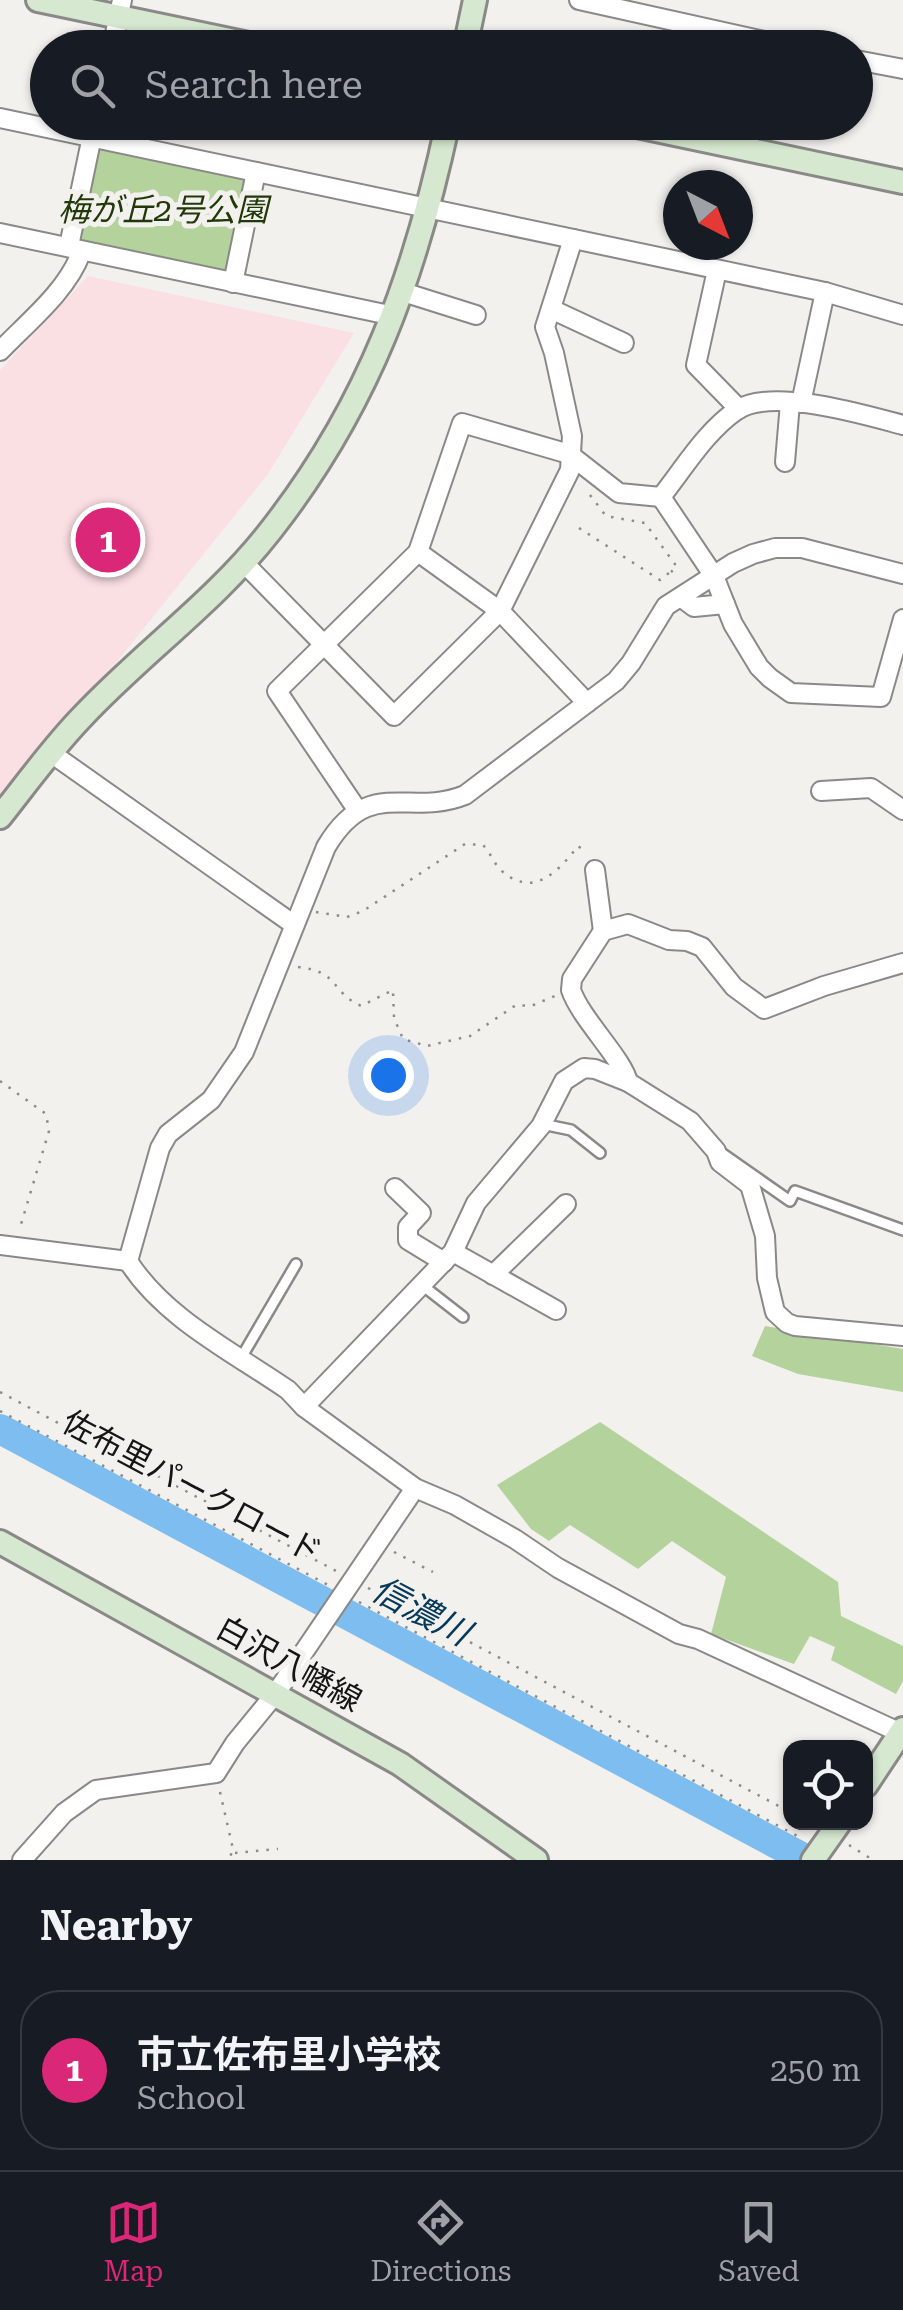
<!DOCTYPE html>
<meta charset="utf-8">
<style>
:root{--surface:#171b24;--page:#20242c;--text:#f1f3f6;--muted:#9ea1a6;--line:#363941;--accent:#db2777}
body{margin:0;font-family:"Roboto Serif","Noto Sans JP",serif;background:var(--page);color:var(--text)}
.controls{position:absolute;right:30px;bottom:30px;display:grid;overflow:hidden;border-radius:20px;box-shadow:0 2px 8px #0004}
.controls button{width:90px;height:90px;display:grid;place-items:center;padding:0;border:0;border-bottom:2px solid var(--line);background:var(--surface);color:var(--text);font:50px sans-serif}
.compass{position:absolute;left:663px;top:170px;width:90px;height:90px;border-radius:50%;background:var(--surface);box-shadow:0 2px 8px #0004;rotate:138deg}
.you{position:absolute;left:388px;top:1075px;width:35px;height:35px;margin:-25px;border:8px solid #fff;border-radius:50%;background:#1a73e8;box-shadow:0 0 0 15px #1a73e833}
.badge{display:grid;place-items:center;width:65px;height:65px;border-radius:50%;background:var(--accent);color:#fff;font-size:32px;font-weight:700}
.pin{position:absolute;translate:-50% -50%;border:5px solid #fff;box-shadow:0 2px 10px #0006}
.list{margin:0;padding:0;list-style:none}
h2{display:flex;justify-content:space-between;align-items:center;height:130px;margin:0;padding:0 40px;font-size:42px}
h2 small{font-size:32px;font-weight:400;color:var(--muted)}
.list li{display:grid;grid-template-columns:65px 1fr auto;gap:30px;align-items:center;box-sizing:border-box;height:160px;margin:0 20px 20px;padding:0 20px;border:2px solid var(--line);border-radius:40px}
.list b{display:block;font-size:38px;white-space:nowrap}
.list p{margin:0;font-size:32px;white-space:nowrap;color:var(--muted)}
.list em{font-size:32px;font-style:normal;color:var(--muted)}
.icon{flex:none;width:55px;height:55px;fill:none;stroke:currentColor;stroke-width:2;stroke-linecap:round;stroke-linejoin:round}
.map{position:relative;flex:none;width:903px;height:1860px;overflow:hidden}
.search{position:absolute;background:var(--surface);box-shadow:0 2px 8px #0004;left:30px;right:30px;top:30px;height:110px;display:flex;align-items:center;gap:25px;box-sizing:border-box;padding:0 35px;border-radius:55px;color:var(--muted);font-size:38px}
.sheet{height:310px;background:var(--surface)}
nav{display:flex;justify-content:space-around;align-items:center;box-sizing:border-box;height:140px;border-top:2px solid var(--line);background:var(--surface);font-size:28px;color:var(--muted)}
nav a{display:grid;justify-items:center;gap:5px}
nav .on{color:var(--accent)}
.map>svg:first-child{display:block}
</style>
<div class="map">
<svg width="903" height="1860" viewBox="0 0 903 1860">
<rect width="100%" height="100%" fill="#f3f1ee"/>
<path fill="#fadfe3" d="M88,276L354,333L268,474L0,807V370Z"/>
<g fill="#b4d29c">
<path d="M104,147L243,178L248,184L230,269L225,273L82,243L77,235L96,152Z"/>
<path d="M765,1326L903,1349V1392L798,1374L752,1356Z"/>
<path d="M600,1422L838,1582L841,1616L903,1646V1681L896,1694L831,1660L835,1647L810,1636L794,1664L711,1634L726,1577L672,1541L638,1569L570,1525L549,1541L531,1529L497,1485Z"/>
</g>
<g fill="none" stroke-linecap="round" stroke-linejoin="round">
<path stroke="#7ebdf0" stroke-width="30" d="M0,1429L807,1860"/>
<defs>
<g id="lane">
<path d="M542,1124L571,1130L600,1153"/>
<path d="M720,1152L790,1201L795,1191L903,1230"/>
<path d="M422,1285L463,1317"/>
<path d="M241,1358L296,1264"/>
</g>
<g id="street">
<path d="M579,0L796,48"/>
<path d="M112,48L122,0"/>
<path d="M856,60L903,69"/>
<path d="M0,118L825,292L903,315"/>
<path d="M729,147L734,122"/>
<path d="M0,233L394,316"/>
<path d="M69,246L95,122"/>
<path d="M717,270L696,365L739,409"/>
<path d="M233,283L256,172"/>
<path d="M403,292L476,315"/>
<path d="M551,309L624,343"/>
<path d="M0,351C28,322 67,291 81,253"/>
<path d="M801,403L825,292"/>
<path d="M903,425C865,415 772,387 737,410C706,431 684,468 661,497L714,576L733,624L759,667L770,678L791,693L881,697L903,619"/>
<path d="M785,462L790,403"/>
<path d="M418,552L500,611L587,703"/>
<path d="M243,562L394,716L500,611L570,470L572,436L554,353L545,327L573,239"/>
<path d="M903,574L802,548H775L753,554L733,563L666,606L631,663L616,681L465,795C408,818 369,775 326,847L244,1052L211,1100L168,1134L160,1148L128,1261C164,1318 233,1352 288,1390L304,1407L415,1488L455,1505L515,1539L558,1568L679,1634L698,1639L903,1734"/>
<path d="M682,598L694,607L725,604"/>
<path d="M51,753L293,924"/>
<path d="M821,791L871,788L903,810"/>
<path d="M358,811L277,691L418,552L462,423L569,454L619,493L661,497"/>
<path d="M595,870L603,931"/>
<path d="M628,1082L690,1121L716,1151L720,1162L750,1185L765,1236L767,1278L775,1312L787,1323L795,1326L903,1336"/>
<path d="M395,1188L421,1213L408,1227V1240L444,1262"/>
<path d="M0,1245L128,1261"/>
<path d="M453,1252L556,1310"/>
<path d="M493,1275L566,1204"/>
<path d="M304,1407L453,1252L476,1203L541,1126L564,1081L584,1068L595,1069L628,1082C623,1059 581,1019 571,990L572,979L603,931L628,924L669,940L687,941L702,947L734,987L764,1009L824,986L903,963"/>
<path d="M22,1860L64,1813L96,1790L216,1773L235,1743L276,1693L415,1488"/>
</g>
<g id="secondary">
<path d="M38,0L268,48"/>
<path d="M465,48L475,0"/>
<path d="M618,122L903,182"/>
<path d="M0,817C27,783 52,748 82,717C143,652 216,601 271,530C369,405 415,276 448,122"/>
<path d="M0,1542L400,1764L536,1860"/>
<path d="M866,1785L903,1729"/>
<path d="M813,1860L840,1822"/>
</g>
</defs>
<use href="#lane" stroke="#8b8987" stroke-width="14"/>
<use href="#street" stroke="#8b8987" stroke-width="22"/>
<use href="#secondary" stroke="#8b8987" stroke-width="28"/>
<g stroke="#8d8c8a" stroke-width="2.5" stroke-dasharray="2.5 8" stroke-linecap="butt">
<path d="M590,495L606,516L645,523L677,567L671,572"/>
<path d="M579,528L660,580L669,573L673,578"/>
<path d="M316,912L347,917L363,911L465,844L483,845C491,853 494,865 503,872C535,899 560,869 578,846L587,853"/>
<path d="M298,967C341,972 329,991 361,1006L393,990L394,1018L403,1039L427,1046L470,1036L516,1005L531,1006L555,996"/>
<path d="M0,1081L46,1114L49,1131L19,1231"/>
<path d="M0,1392L338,1572"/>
<path d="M0,1411L330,1586"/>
<path d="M394,1552L433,1572"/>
<path d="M368,1588L790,1812"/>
<path d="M359,1602L801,1838"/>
<path d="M220,1792L233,1849L229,1860"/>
<path d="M849,1845L873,1860"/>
<path d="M235,1853L278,1849"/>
</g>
<use href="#lane" stroke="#fff" stroke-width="9"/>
<use href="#street" stroke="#fff" stroke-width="18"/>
<use href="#secondary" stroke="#d6e8d0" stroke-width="22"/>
</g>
<g text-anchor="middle" stroke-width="10" stroke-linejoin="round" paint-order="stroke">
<g font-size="32" font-style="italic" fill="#213808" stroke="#f3f1ee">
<text x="163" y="221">梅が丘2号公園</text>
</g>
<g font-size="32" fill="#151514" stroke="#f3f1ee">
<text transform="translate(192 1487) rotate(28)" y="11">佐布里パークロード</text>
<text transform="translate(289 1664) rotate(29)" y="11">白沢八幡線</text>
</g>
<g font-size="35" font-style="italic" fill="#053859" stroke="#f3f1ee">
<text transform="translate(421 1611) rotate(28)" y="12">信濃川</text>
</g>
</g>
</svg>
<div class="controls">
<button><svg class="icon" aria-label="locate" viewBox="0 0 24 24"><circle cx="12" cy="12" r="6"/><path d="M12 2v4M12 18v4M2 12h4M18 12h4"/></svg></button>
</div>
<svg class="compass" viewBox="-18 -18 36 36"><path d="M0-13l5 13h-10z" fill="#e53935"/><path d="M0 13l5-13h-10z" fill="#9ea1a6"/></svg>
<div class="you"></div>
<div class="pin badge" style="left:108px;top:540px">1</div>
<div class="search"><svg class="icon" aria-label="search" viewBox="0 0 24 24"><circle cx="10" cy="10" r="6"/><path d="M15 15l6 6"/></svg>Search here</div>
</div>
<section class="sheet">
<h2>Nearby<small></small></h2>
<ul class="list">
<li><span class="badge">1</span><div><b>市立佐布里小学校</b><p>School</p></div><em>250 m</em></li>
</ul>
</section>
<nav>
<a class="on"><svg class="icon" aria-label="map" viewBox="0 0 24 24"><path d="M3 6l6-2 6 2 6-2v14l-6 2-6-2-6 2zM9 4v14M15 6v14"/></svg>Map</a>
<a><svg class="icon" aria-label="directions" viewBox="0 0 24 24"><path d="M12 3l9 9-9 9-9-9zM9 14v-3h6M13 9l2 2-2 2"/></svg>Directions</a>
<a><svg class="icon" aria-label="saved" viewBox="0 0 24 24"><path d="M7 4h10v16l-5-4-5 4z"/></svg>Saved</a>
</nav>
